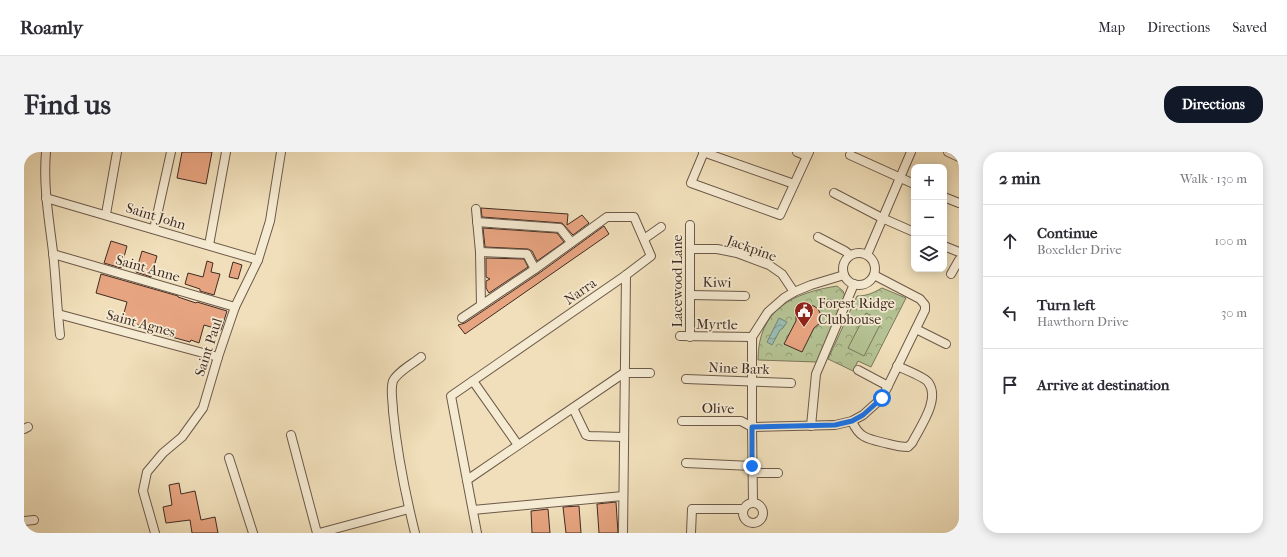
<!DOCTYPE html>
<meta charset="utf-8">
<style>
:root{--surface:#fff;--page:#f2f2f3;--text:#2b2b33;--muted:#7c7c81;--line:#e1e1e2;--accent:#111827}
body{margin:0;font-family:"IM FELL French Canon",serif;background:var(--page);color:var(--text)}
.controls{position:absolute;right:12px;top:12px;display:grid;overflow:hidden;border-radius:8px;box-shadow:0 2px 10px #0003}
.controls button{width:36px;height:36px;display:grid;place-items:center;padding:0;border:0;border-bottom:1px solid var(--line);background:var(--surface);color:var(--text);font:20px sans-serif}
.stop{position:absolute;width:12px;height:12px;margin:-9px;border:3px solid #1a73e8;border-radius:50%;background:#fff}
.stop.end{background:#1a73e8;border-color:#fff;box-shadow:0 1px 4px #0008}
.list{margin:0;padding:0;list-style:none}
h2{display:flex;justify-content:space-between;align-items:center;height:52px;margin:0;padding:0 16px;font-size:17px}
h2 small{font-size:13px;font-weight:400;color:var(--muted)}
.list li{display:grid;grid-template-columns:26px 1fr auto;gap:12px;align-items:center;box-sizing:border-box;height:72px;padding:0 16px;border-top:1px solid var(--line)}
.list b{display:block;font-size:15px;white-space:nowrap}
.list p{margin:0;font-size:13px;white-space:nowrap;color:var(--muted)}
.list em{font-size:13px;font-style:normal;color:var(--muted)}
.icon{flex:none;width:22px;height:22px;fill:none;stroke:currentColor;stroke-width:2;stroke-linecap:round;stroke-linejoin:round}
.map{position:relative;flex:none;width:935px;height:381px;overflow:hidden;border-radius:16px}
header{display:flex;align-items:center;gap:24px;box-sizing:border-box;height:56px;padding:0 20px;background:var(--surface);border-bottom:1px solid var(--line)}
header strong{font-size:19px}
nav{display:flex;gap:22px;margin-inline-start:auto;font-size:14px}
.intro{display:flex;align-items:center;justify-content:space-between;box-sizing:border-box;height:96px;padding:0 24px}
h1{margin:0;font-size:28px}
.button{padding:10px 18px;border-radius:16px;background:var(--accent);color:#fff;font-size:14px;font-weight:700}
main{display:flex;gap:24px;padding:0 24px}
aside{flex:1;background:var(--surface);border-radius:16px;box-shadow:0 2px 10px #0003}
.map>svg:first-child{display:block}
</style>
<header>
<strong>Roamly</strong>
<nav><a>Map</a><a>Directions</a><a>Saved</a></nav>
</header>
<div class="intro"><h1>Find us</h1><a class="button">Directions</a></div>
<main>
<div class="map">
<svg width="935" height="381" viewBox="0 0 935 381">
<defs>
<pattern id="park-crowns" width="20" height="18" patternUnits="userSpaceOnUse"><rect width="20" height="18" fill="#b5c394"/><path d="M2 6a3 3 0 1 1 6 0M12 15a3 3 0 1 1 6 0" fill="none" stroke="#959f78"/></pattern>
<pattern id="water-waves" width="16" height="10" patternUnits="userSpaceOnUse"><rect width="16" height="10" fill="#9abcb2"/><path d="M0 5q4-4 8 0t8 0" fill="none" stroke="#7f9990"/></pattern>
</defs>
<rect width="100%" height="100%" fill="#f0dfba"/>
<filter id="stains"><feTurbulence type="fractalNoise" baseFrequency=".005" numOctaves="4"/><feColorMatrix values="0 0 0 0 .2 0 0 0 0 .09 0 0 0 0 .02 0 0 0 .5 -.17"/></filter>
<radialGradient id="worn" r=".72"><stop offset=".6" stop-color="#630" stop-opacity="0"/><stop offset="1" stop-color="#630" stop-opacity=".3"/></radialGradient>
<g fill="url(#park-crowns)" stroke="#7a785c">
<path d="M813,134L819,139L821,145L819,152L793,210L734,208C734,157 769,141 813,134Z"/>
<path d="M858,136L882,146L847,215L834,209L829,219L804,207L833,144C843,144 849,141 858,136Z"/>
</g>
<path fill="#b5c394" stroke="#7a785c" d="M842,161L858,169L840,204L824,196Z"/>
<path fill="url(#water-waves)" stroke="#768279" d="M755,166L763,170L759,176L756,178L748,193L743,190Z"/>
<g fill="#e7a480" stroke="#402c23">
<path d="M158,0H188L182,32L153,26Z"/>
<path d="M457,56L544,62L543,73L558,63L565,71L549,83L538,71L458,65Z"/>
<path d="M580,74L585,82L441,182L434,173L441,171L514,122Z"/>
<path d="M459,76L533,81L540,90L513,109L508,99L504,97L461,95Z"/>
<path d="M87,89L103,94L97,116L80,111Z"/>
<path d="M118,99L133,104L127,125L112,120Z"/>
<path d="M462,106L500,107L504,115L465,141L462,136V129L466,127L462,125Z"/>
<path d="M183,109L189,111L187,120L196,122L190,143L176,139V137L161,132L164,121L179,125Z"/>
<path d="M209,110L218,113L214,127L205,125Z"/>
<path d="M77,122L154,144V145L172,151L173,150L203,159L197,178L180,173L175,191L167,188L166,190L126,179L127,177L98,168L103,150L72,141Z"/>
<path d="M780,153L790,154L794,157L796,161L797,166L796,171L790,176L778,200L760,192L772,169V160Z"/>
<path d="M155,331L157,342L171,339L177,368L191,365L194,381H168L166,368L142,371L139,355L148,353L145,333Z"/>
<path d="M592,350L594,381H575L573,352Z"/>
<path d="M555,354L557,381H542L539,355Z"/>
<path d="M524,357L526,381H508L507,359Z"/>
</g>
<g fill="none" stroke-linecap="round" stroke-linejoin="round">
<defs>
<g id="minor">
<path d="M22,0C19,34 25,67 29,100C32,128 33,155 36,183"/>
<path d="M679,0L770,32"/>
<path d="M680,0L667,31L756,63L785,0"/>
<path d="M773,0L783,4"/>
<path d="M924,0L935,5"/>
<path d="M826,3L890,32"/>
<path d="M810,41L858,66L890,80"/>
<path d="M920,45L935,51"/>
<path d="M22,46L234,108"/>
<path d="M452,57L456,100L457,153"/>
<path d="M82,62L93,0"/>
<path d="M453,70L536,76L547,90"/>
<path d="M666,73V185"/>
<path d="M130,77L147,0"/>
<path d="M794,85L821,99L826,103"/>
<path d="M620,87L637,75"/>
<path d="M185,93L202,0"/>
<path d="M920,94L935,100"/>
<path d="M666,97H693L713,101L745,113L758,122L770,140"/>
<path d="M456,100L503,102L511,117"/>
<circle cx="835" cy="117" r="16"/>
<path d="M29,102L211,155"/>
<path d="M843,103L887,0"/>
<path d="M927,122L935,108"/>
<path d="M666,143L721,144"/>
<path d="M34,162L194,205"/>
<path d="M438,166L511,117L583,65H610L627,104L602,123L427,244L453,381"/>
<path d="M892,177L922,192"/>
<path d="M656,184L728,185"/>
<path d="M834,218L864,234"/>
<path d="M662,227L767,231"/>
<path d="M449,229L494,293"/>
<path d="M549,256L562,283L565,284L599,285"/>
<path d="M658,269H717L728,275L811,273L828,269L839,263L858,246L901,158V153L896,147L850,123"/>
<path d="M828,269C835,286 844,287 861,291C869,293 876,295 884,295L888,291C896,275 917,247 904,230C900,225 880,217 873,214"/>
<path d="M787,274L792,222L830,132"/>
<path d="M0,277L4,275"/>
<path d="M267,283L293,381"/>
<path d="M205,306L229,381"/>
<path d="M662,311L728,314"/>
<path d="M729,321H754"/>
<path d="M443,328L600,221H626"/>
<path d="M729,350L728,275V185L744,160L760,146L770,140L787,133L820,123"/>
<circle cx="729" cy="361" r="10"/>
<path d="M449,358L599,344"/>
<path d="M0,369L10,368"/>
<path d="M131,381L119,339L123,320L139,301L158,285L179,256L194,205L211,155L234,108L246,69L257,0"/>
<path d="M295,381L385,357"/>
<path d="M391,381C381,341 373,300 369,259C369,250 366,238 369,229C373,220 390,211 397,205"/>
<path d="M599,381L602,123"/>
<path d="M667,381L668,357H719"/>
</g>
</defs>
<use href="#minor" stroke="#6c5949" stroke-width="10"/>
<use href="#minor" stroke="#f5ead2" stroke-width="8"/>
</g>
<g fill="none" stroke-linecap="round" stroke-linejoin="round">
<path stroke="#1a73e8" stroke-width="5" d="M728,314V275L811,273L828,269L839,263L858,246"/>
</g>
<defs>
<symbol id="civic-pin" viewBox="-11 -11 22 30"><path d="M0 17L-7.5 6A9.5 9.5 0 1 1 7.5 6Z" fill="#8f2418" stroke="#f5ead2"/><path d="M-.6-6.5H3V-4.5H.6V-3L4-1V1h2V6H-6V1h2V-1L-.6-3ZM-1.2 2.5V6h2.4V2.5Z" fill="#fff"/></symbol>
</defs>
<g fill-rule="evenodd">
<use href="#civic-pin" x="769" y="148" width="22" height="30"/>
</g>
<g text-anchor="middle" stroke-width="3.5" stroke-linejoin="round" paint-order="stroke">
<g font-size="14" fill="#402c23" stroke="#f5ead2">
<text transform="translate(132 64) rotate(17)" y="5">Saint John</text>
<text transform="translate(728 96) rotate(20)" y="5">Jackpine</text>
<text transform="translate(124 116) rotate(16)" y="5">Saint Anne</text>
<text transform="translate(653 129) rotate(-90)" y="5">Lacewood Lane</text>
<text transform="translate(693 130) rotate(1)" y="5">Kiwi</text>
<text transform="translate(556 139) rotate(-35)" y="5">Narra</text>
<text transform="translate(117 171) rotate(15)" y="5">Saint Agnes</text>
<text transform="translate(693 172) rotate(1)" y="5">Myrtle</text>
<text transform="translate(184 195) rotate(-72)" y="5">Saint Paul</text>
<text transform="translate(715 216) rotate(2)" y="5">Nine Bark</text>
<text transform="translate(694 256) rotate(1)" y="5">Olive</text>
</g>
<g font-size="14" fill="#402c23" stroke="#f5ead2" text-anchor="start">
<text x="794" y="156">Forest Ridge<tspan x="794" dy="16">Clubhouse</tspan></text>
</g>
</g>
<rect width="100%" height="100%" filter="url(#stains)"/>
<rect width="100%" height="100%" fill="url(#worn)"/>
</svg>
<div class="controls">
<button>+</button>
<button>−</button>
<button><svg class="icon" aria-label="layers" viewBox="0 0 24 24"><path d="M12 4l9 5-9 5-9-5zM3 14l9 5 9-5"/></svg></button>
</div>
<div class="stop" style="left:858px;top:246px"></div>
<div class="stop end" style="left:728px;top:314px"></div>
</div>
<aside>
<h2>2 min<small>Walk · 130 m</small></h2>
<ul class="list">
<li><svg class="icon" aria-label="ahead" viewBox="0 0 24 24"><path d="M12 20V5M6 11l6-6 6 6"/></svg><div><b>Continue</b><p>Boxelder Drive</p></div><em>100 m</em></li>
<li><svg class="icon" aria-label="left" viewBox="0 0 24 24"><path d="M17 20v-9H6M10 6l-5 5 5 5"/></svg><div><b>Turn left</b><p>Hawthorn Drive</p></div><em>30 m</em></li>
<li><svg class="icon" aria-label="arrive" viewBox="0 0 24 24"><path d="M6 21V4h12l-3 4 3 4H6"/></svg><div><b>Arrive at destination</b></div></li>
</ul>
</aside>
</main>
